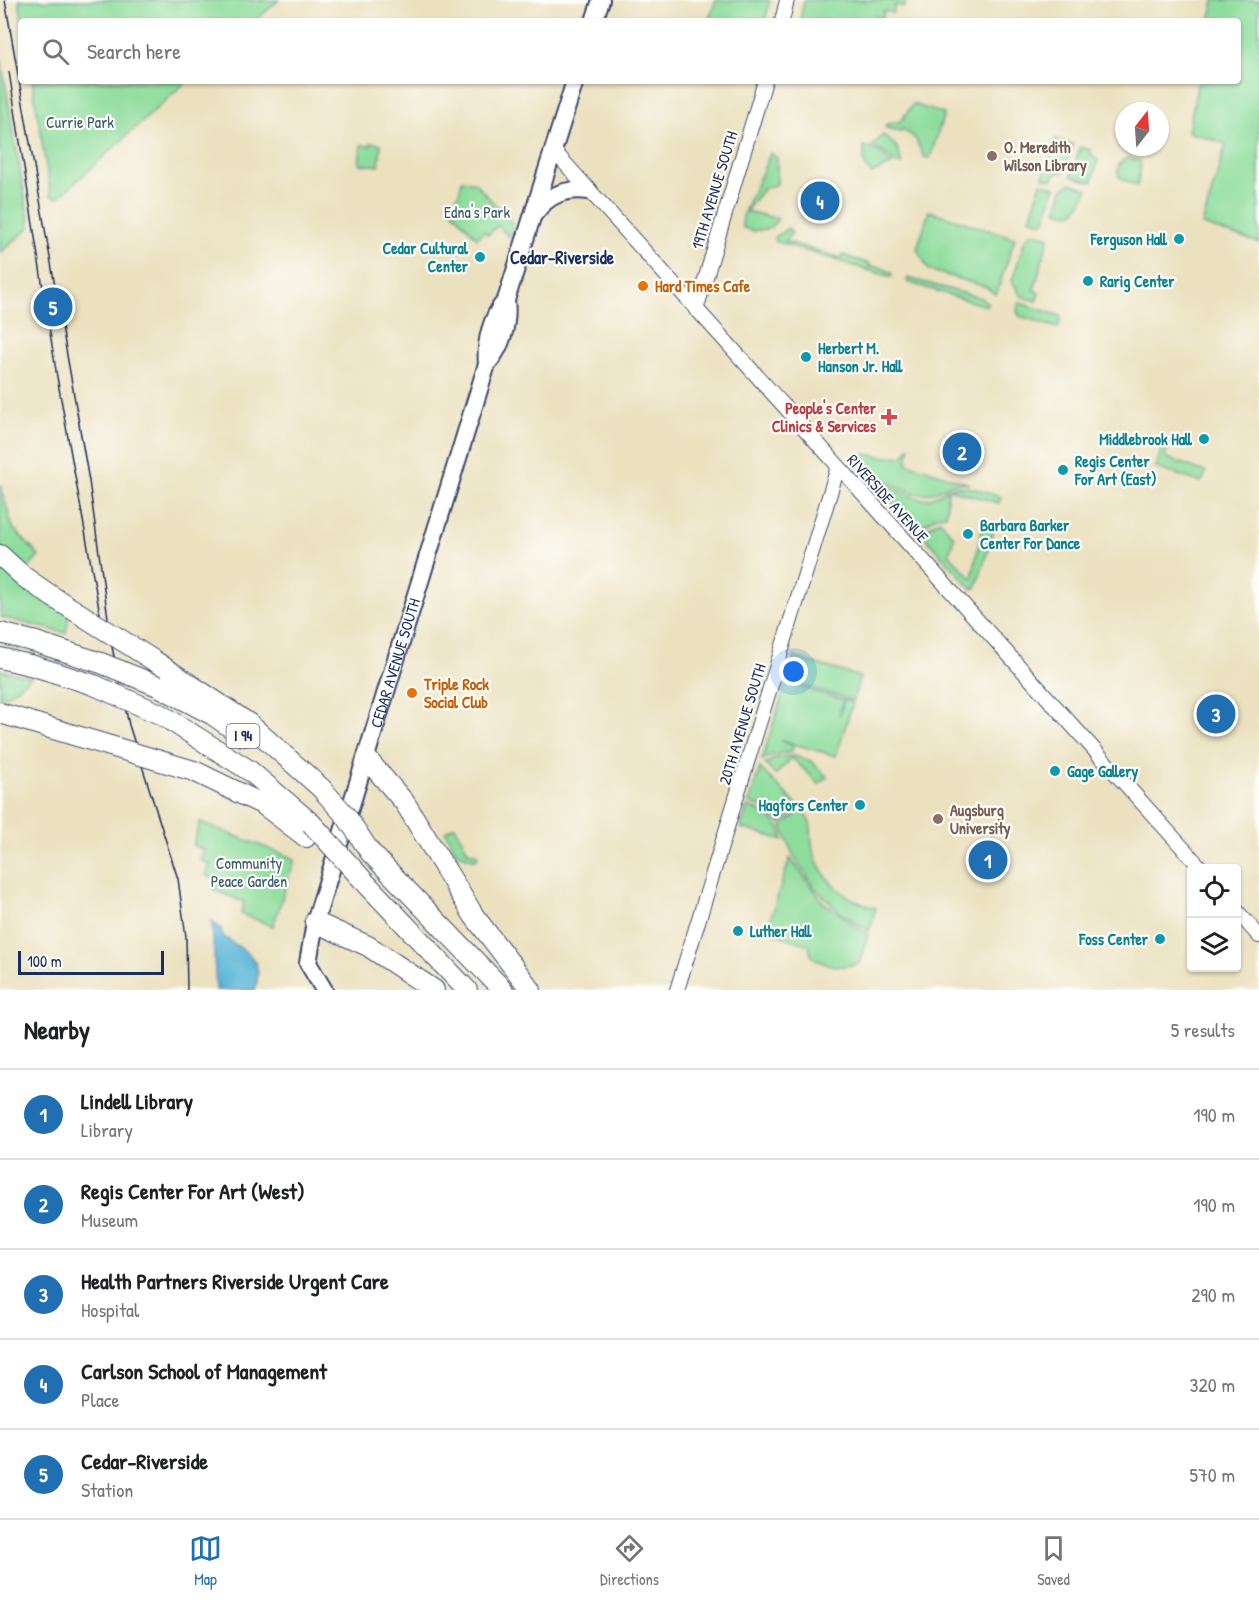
<!DOCTYPE html>
<style>
:root{--surface:#fff;--page:#f6f6f6;--text:#202124;--muted:#757577;--line:#e0e0e0;--accent:#1f6fb2}
body{margin:0;font-family:"Patrick Hand",sans-serif;background:var(--page);color:var(--text)}
.controls{position:absolute;right:18px;bottom:18px;display:grid;overflow:hidden;border-radius:6px;box-shadow:0 2px 4px #0004}
.controls button{width:54px;height:54px;display:grid;place-items:center;padding:0;border:0;border-bottom:2px solid var(--line);background:var(--surface);color:var(--text);font:30px sans-serif}
.compass{position:absolute;left:1115px;top:102px;width:54px;height:54px;border-radius:50%;background:var(--surface);box-shadow:0 2px 4px #0004;rotate:17deg}
.scale{position:absolute;left:18px;bottom:15px;width:146px;box-sizing:border-box;padding-left:6px;border:3px solid #1b2f5e;border-top:0;font-size:16px;line-height:21px;white-space:nowrap;color:#1b2f5e;-webkit-text-stroke:4px #fdfcf7;paint-order:stroke}
.you{position:absolute;left:794px;top:672px;width:21px;height:21px;margin:-15px;border:4px solid #fff;border-radius:50%;background:#1a73e8;box-shadow:0 0 0 9px #1a73e833}
.badge{display:grid;place-items:center;width:39px;height:39px;border-radius:50%;background:var(--accent);color:#fff;font-size:20px;font-weight:700}
.pin{position:absolute;translate:-50% -50%;border:3px solid #fff;box-shadow:0 2px 6px #0006}
.list{margin:0;padding:0;list-style:none}
h2{display:flex;justify-content:space-between;align-items:center;height:78px;margin:0;padding:0 24px;font-size:26px}
h2 small{font-size:20px;font-weight:400;color:var(--muted)}
.list li{display:grid;grid-template-columns:39px 1fr auto;gap:18px;align-items:center;box-sizing:border-box;height:90px;padding:0 24px;border-top:2px solid var(--line)}
.list b{display:block;font-size:22px;white-space:nowrap}
.list p{margin:0;font-size:20px;white-space:nowrap;color:var(--muted)}
.list em{font-size:20px;font-style:normal;color:var(--muted)}
.icon{flex:none;width:33px;height:33px;fill:none;stroke:currentColor;stroke-width:2;stroke-linecap:round;stroke-linejoin:round}
.map{position:relative;flex:none;width:1259px;height:990px;overflow:hidden}
.search{position:absolute;background:var(--surface);box-shadow:0 2px 4px #0004;left:18px;right:18px;top:18px;height:66px;display:flex;align-items:center;gap:15px;box-sizing:border-box;padding:0 21px;border-radius:6px;color:var(--muted);font-size:22px}
.sheet{height:528px;background:var(--surface)}
nav{display:flex;justify-content:space-around;align-items:center;box-sizing:border-box;height:84px;border-top:2px solid var(--line);background:var(--surface);font-size:16px;color:var(--muted)}
nav a{display:grid;justify-items:center;gap:3px}
nav .on{color:var(--accent)}
.map>svg:first-child{display:block}
</style>
<div class="map">
<svg width="1259" height="990" viewBox="0 0 1259 990">
<rect width="100%" height="100%" fill="#fdfcf7"/>
<filter id="ink" filterUnits="userSpaceOnUse"><feTurbulence type="fractalNoise" baseFrequency=".0167" numOctaves="2"/><feDisplacementMap in="SourceGraphic" scale="12" xChannelSelector="R" yChannelSelector="G"/><feConvolveMatrix kernelMatrix="1 2 1 2 8 2 1 2 1" color-interpolation-filters="sRGB"/></filter>
<filter id="wash" filterUnits="userSpaceOnUse"><feTurbulence type="fractalNoise" baseFrequency=".008" numOctaves="4" result="noise"/><feDisplacementMap in="SourceGraphic" scale="24" xChannelSelector="R" yChannelSelector="G"/><feGaussianBlur stdDeviation="1.35" result="paint"/><feColorMatrix in="noise" values="0 0 0 0 0 0 0 0 0 0 0 0 0 0 0 0 0 1.4 0 .05"/><feComposite in="paint" operator="in"/></filter>
<g filter="url(#wash)">
<rect width="100%" height="100%" fill="#ebe1bf"/>
<g fill="#8edd9c" stroke="#54867d" stroke-width="1.5">
<path d="M19,0H279L255,21H22Z"/>
<path d="M716,0H770L765,21H708Z"/>
<path d="M804,0H906L904,7L895,5L893,13L884,11L882,19L874,16L872,21H800Z"/>
<path d="M1214,0H1259V243L1202,225L1226,144L1188,132L1198,81H1238V21H1210Z"/>
<path d="M0,54L30,227L0,253Z"/>
<path d="M32,81H187L58,198L51,196Z"/>
<path d="M913,104L944,114L930,158L924,157L915,138L902,129L901,131L886,128L885,125L901,121Z"/>
<path d="M883,135L897,147L902,164H896L884,152L872,146Z"/>
<path d="M1055,139L1073,144L1064,172L1056,173L1052,180L1043,177Z"/>
<path d="M371,143L381,144L379,166L359,164L361,145L370,146Z"/>
<path d="M864,146L881,153L892,164L871,174L864,163Z"/>
<path d="M1080,147L1091,150V155L1098,160L1092,182L1071,176Z"/>
<path d="M770,153L777,158V184L763,189L746,211L778,219L770,228L753,231L743,228C737,214 765,173 770,153Z"/>
<path d="M1128,158L1139,161L1141,165L1137,186L1119,177C1117,167 1118,162 1128,158Z"/>
<path d="M462,180L475,183L513,224L509,237L498,225L488,235L484,231L477,238L448,206L459,194Z"/>
<path d="M1041,183L1055,187L1045,220L1042,222L1030,219Z"/>
<path d="M1070,183L1088,189C1078,207 1079,217 1057,211L1063,189Z"/>
<path d="M929,211L1015,238L996,295L986,287L929,270L917,249Z"/>
<path d="M788,228L792,233L785,241L841,258L842,255L870,264L869,267H880L892,273L891,277L777,242L774,238Z"/>
<path d="M1034,233L1049,237L1034,290L1039,293L1036,301L1021,296L1012,281L1026,237Z"/>
<path d="M908,278L981,298L988,303L985,306L907,282Z"/>
<path d="M1020,303L1061,316L1058,328L1019,316L1017,310Z"/>
<path d="M1163,441L1172,444L1164,457L1206,472L1203,480L1200,482L1156,468Z"/>
<path d="M910,446L907,463L970,484C946,480 944,492 926,494C905,496 875,474 862,459L865,454L885,457L903,456Z"/>
<path d="M859,466C880,477 897,494 921,499C935,501 943,488 956,487C970,485 987,493 1001,497L999,503L948,489L946,515L937,516L917,529Z"/>
<path d="M0,484L13,528L39,556L27,570L0,546Z"/>
<path d="M940,520L954,537L949,554L972,579L982,527L994,530L976,588L972,589L920,532Z"/>
<path d="M0,562L69,613L66,633L0,617Z"/>
<path d="M794,657L860,677L853,700L796,684V686L843,700L839,716L844,700L853,702L836,756L780,740L793,746L792,752L776,754L762,760Z"/>
<path d="M0,670L31,677L0,700Z"/>
<path d="M794,756L811,761L827,777L819,784L792,758L775,775L765,764L778,757Z"/>
<path d="M760,768L799,807L781,824L763,808L749,803Z"/>
<path d="M747,807C763,810 782,823 783,840L741,828Z"/>
<path d="M801,810C818,828 807,832 814,853C823,882 848,901 876,908L869,931L841,913L815,888L794,857L782,827Z"/>
<path d="M200,822L295,859L273,926L241,914L244,902L214,890L217,880L206,875L210,864L200,860L204,850L193,845Z"/>
<path d="M455,826L468,851L478,854L476,860L457,854L445,831Z"/>
<path d="M790,858L823,902L868,935L859,963C843,969 824,967 811,955L809,945L779,935L769,923Z"/>
</g>
<path fill="#59b5d7" stroke="#3a729a" stroke-width="1.5" d="M212,921L221,929L222,935C246,954 265,956 255,990H216Z"/>
</g>
<g filter="url(#ink)">
<g fill="none" stroke-linecap="round" stroke-linejoin="round">
<defs>
<g id="minor">
<path d="M782,21L787,0"/>
<path d="M553,150L1201,868"/>
<path d="M696,310L765,81"/>
<path d="M1236,910L1259,936"/>
<path d="M677,990L838,467"/>
</g>
<g id="major">
<path d="M594,21L601,0"/>
<path d="M535,213C549,194 566,188 589,191"/>
<path d="M487,364C502,347 509,323 506,300L575,81"/>
<path id="s1" d="M324,990L308,963L315,922L487,364C485,342 491,317 506,300"/>
</g>
<g id="highway">
<path d="M0,555L24,577L53,597"/>
<path d="M0,633L36,642"/>
<path d="M0,658L34,666"/>
<path d="M153,660L248,723L321,788"/>
<path d="M158,686L213,715L243,736"/>
<path d="M162,715L250,771L311,823"/>
<path d="M367,759L405,803L474,916L531,990"/>
<path d="M194,771L264,805L306,837"/>
<path d="M370,852L503,990"/>
<path d="M362,879L467,990"/>
<path d="M315,922L368,946L434,990"/>
</g>
</defs>
<use href="#minor" stroke="#3a4a6d" stroke-width="16"/>
<use href="#major" stroke="#3a4a6d" stroke-width="20"/>
<use href="#highway" stroke="#3a4a6d" stroke-width="22"/>
<use href="#minor" stroke="#fff" stroke-width="14"/>
<use href="#major" stroke="#fff" stroke-width="16"/>
<use href="#highway" stroke="#fff" stroke-width="20"/>
<g stroke="#1b2f5e" stroke-width="1.5">
<path d="M5,0L89,481L112,647L129,725L178,879L186,937L187,990"/>
<path d="M9,72L57,377L100,614"/>
</g>
<defs>
<g id="highway-bridge">
<path d="M53,597L153,660"/>
<path d="M36,642L101,663L158,686"/>
<path d="M34,666L94,685L162,715"/>
<path d="M0,713L194,771"/>
<path d="M321,788L346,816L370,852"/>
<path d="M311,823L362,879"/>
</g>
</defs>
<use href="#highway-bridge" stroke="#3a4a6d" stroke-width="22" stroke-linecap="butt"/>
<use href="#highway-bridge" stroke="#fff" stroke-width="20"/>
</g>
</g>
<g fill="#8d6e63" stroke="#fdfcf7" stroke-width="2">
<circle cx="992" cy="156" r="6"/>
<circle cx="938" cy="819" r="6"/>
</g>
<g fill="#0f9aa8" stroke="#fdfcf7" stroke-width="2">
<circle cx="1179" cy="239" r="6"/>
<circle cx="480" cy="257" r="6"/>
<circle cx="1088" cy="281" r="6"/>
<circle cx="806" cy="357" r="6"/>
<circle cx="1204" cy="439" r="6"/>
<circle cx="1063" cy="470" r="6"/>
<circle cx="968" cy="534" r="6"/>
<circle cx="1055" cy="771" r="6"/>
<circle cx="860" cy="805" r="6"/>
<circle cx="738" cy="931" r="6"/>
<circle cx="1160" cy="939" r="6"/>
</g>
<g fill="#e8710a" stroke="#fdfcf7" stroke-width="2">
<circle cx="643" cy="286" r="6"/>
<circle cx="412" cy="693" r="6"/>
</g>
<path fill="#e0444e" stroke="#fdfcf7" stroke-width="2" d="M886 408h6v6h6v6h-6v6h-6v-6h-6v-6h6z"/>
<g text-anchor="middle" stroke-width="4.5" stroke-linejoin="round" paint-order="stroke">
<rect fill="#fdfcf7" stroke="#5f6c8c" stroke-width="1.5" x="226.5" y="724" width="33" height="24" rx="4.5"/>
<g font-size="15" font-weight="bold" fill="#1b2f5e">
<text x="243" y="741">I 94</text>
</g>
<g font-size="16" fill="#385a6e" stroke="#fdfcf7">
<text x="80" y="128">Currie Park</text>
<text x="477" y="218">Edna's Park</text>
<text x="249" y="869">Community<tspan x="249" dy="18">Peace Garden</tspan></text>
</g>
<g font-size="16" font-weight="bold" fill="#785e54" stroke="#fdfcf7" text-anchor="start">
<text x="1004" y="153">O. Meredith<tspan x="1004" dy="18">Wilson Library</tspan></text>
<text x="950" y="816">Augsburg<tspan x="950" dy="18">University</tspan></text>
</g>
<g font-size="16" fill="#1b2f5e" stroke="#fdfcf7">
<text transform="translate(714 190) rotate(-73)" y="6">19TH AVENUE SOUTH</text>
<text transform="translate(888 498) rotate(48)" y="6">RIVERSIDE AVENUE</text>
<text dy="6" stroke="none"><textPath href="#s1" startOffset="344">CEDAR AVENUE SOUTH</textPath></text>
<text transform="translate(742 724) rotate(-73)" y="6">20TH AVENUE SOUTH</text>
</g>
<g font-size="16" font-weight="bold" fill="#0d838f" stroke="#fdfcf7" text-anchor="start">
<text x="1167" y="245" text-anchor="end">Ferguson Hall</text>
<text x="468" y="254" text-anchor="end">Cedar Cultural<tspan x="468" dy="18">Center</tspan></text>
<text x="1100" y="287">Rarig Center</text>
<text x="818" y="354">Herbert M.<tspan x="818" dy="18">Hanson Jr. Hall</tspan></text>
<text x="1192" y="445" text-anchor="end">Middlebrook Hall</text>
<text x="1075" y="467">Regis Center<tspan x="1075" dy="18">For Art (East)</tspan></text>
<text x="980" y="531">Barbara Barker<tspan x="980" dy="18">Center For Dance</tspan></text>
<text x="1067" y="777">Gage Gallery</text>
<text x="848" y="811" text-anchor="end">Hagfors Center</text>
<text x="750" y="937">Luther Hall</text>
<text x="1148" y="945" text-anchor="end">Foss Center</text>
</g>
<g font-size="16" font-weight="bold" fill="#c56008" stroke="#fdfcf7" text-anchor="start">
<text x="655" y="292">Hard Times Cafe</text>
<text x="424" y="690">Triple Rock<tspan x="424" dy="18">Social Club</tspan></text>
</g>
<g font-size="16" font-weight="bold" fill="#be3a42" stroke="#fdfcf7" text-anchor="end">
<text x="876" y="414">People's Center<tspan x="876" dy="18">Clinics &amp; Services</tspan></text>
</g>
<g font-size="18" font-weight="bold" fill="#1b2f5e" stroke="#fdfcf7">
<text x="562" y="264">Cedar-Riverside</text>
</g>
</g>
</svg>
<div class="controls">
<button><svg class="icon" aria-label="locate" viewBox="0 0 24 24"><circle cx="12" cy="12" r="6"/><path d="M12 2v4M12 18v4M2 12h4M18 12h4"/></svg></button>
<button><svg class="icon" aria-label="layers" viewBox="0 0 24 24"><path d="M12 4l9 5-9 5-9-5zM3 14l9 5 9-5"/></svg></button>
</div>
<svg class="compass" viewBox="-18 -18 36 36"><path d="M0-13l5 13h-10z" fill="#e53935"/><path d="M0 13l5-13h-10z" fill="#757577"/></svg>
<div class="scale">100 m</div>
<div class="you"></div>
<div class="pin badge" style="left:988px;top:860px">1</div>
<div class="pin badge" style="left:962px;top:452px">2</div>
<div class="pin badge" style="left:1216px;top:714px">3</div>
<div class="pin badge" style="left:820px;top:201px">4</div>
<div class="pin badge" style="left:53px;top:307px">5</div>
<div class="search"><svg class="icon" aria-label="search" viewBox="0 0 24 24"><circle cx="10" cy="10" r="6"/><path d="M15 15l6 6"/></svg>Search here</div>
</div>
<section class="sheet">
<h2>Nearby<small>5 results</small></h2>
<ul class="list">
<li><span class="badge">1</span><div><b>Lindell Library</b><p>Library</p></div><em>190 m</em></li>
<li><span class="badge">2</span><div><b>Regis Center For Art (West)</b><p>Museum</p></div><em>190 m</em></li>
<li><span class="badge">3</span><div><b>Health Partners Riverside Urgent Care</b><p>Hospital</p></div><em>290 m</em></li>
<li><span class="badge">4</span><div><b>Carlson School of Management</b><p>Place</p></div><em>320 m</em></li>
<li><span class="badge">5</span><div><b>Cedar-Riverside</b><p>Station</p></div><em>570 m</em></li>
</ul>
</section>
<nav>
<a class="on"><svg class="icon" aria-label="map" viewBox="0 0 24 24"><path d="M3 6l6-2 6 2 6-2v14l-6 2-6-2-6 2zM9 4v14M15 6v14"/></svg>Map</a>
<a><svg class="icon" aria-label="directions" viewBox="0 0 24 24"><path d="M12 3l9 9-9 9-9-9zM9 14v-3h6M13 9l2 2-2 2"/></svg>Directions</a>
<a><svg class="icon" aria-label="saved" viewBox="0 0 24 24"><path d="M7 4h10v16l-5-4-5 4z"/></svg>Saved</a>
</nav>
